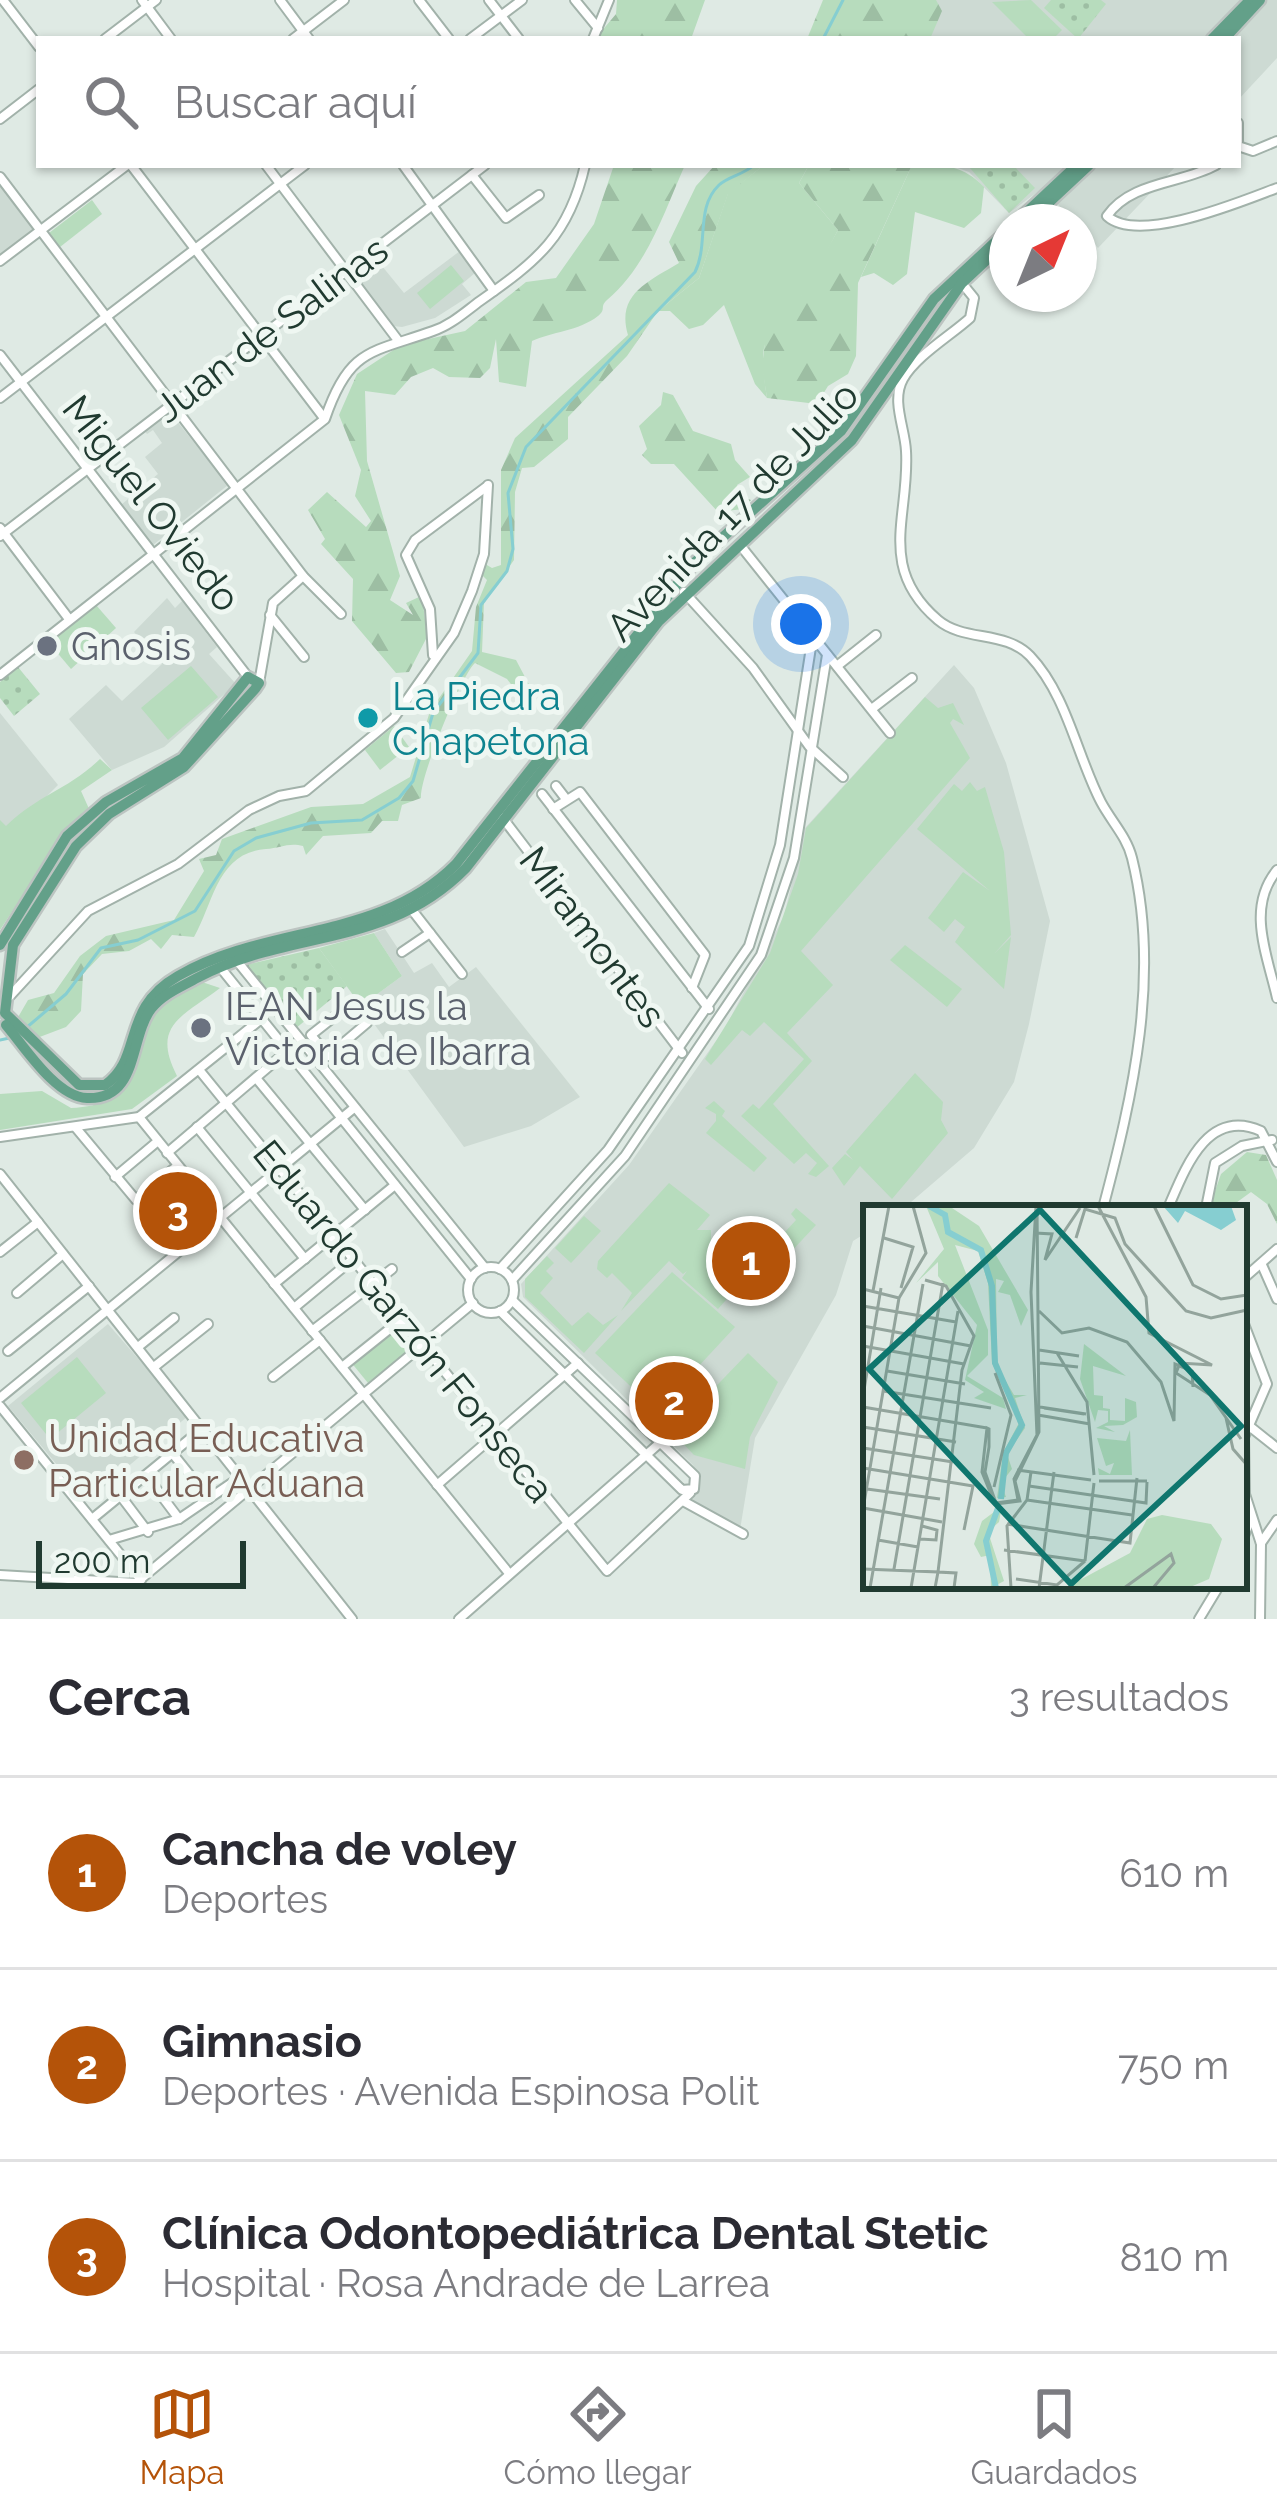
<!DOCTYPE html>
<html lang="es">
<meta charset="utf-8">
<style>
:root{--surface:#fff;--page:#f7f7f7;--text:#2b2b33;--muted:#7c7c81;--line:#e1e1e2;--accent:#b45309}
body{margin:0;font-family:Raleway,sans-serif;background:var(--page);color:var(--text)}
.compass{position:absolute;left:989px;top:204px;width:108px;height:108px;border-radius:50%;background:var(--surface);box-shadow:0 3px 9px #0004;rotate:43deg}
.scale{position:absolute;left:36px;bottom:30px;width:210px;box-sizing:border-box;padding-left:12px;border:6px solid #203a30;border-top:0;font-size:33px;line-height:42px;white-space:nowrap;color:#203a30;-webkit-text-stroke:9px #eff7f2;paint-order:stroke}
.you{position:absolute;left:801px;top:624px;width:42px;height:42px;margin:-30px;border:9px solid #fff;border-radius:50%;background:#1a73e8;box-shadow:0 0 0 18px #1a73e833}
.badge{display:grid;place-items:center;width:78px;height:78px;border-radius:50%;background:var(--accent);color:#fff;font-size:39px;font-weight:700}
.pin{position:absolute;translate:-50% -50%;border:6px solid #fff;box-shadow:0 3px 12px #0006}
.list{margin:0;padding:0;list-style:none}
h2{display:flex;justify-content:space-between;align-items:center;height:156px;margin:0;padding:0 48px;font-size:51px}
h2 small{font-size:39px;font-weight:400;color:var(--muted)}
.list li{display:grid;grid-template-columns:78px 1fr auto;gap:36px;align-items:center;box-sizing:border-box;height:192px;padding:0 48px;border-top:3px solid var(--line)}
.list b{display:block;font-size:45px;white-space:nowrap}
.list p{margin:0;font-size:39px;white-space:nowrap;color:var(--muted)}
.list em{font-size:39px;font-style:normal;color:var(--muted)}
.icon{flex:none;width:66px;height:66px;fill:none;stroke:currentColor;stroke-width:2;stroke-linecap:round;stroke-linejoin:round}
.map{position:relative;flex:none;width:1277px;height:1619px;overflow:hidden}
.search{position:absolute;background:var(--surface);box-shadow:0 3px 9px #0004;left:36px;right:36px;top:36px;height:132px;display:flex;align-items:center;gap:30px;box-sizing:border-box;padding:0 42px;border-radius:0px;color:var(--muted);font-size:45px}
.sheet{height:732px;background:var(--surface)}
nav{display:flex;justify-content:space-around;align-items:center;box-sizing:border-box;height:168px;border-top:3px solid var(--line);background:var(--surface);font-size:33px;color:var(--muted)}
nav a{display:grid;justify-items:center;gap:6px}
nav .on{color:var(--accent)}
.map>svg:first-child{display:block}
</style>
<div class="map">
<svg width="1277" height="1619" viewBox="0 0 1277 1619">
<defs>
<pattern id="forest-firs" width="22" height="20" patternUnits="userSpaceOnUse" patternTransform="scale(3)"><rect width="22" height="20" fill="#b7dcbd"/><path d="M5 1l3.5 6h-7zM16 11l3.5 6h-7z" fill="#9dbea3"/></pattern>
<pattern id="garden-dots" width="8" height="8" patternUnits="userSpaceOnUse" patternTransform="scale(3)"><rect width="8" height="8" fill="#b7dcbd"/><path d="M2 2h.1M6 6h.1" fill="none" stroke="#9dbea3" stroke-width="1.8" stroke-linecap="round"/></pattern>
</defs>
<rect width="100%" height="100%" fill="#dfeae4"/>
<g fill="#cddad3">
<path d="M874,0H1277V58L1238,100V39H909Z"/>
<path d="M950,165H1177L1098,248L1043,188L1009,213L969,172Z"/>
<path d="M0,185L34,230L0,256Z"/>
<path d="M460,251L476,272L462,284L471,295L435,318L402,327L393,326L353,271L373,255L404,293Z"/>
<path d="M168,410L228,485L153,545L121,505L158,474L145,457L162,443L153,430L147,434L143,429Z"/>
<path d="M167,598L175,608L182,601L217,647L209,654L236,684L164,747L112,770L69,719L106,685L122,701L162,664L134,632Z"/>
<path d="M954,665L974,688L1006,763L1050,921L1029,1024L1014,1082L974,1148L904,1208H866V1233L853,1241L836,1295L755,1438L740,1530L691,1504L699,1479L693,1465L523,1297L521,1284L629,1165L725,1028L784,916L805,828Z"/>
<path d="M0,713L58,785L0,843Z"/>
<path d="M385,929L414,973L432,963L449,987L476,967L580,1097L531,1126L464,1147L361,1006L402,976L374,933Z"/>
<path d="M108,1324L188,1416L87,1501L8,1406Z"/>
</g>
<g fill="#b7dcbd">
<path d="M1031,0L1062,30L1053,39H1029L992,2Z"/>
<path d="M764,165H809L799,183L838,230C826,252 816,277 801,297C765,345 757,331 767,398L755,384L724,305L703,325L689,329L670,311H658L699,278L728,193Z"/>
<path d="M912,165C943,165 962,164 984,187L981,213L964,228L915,212L907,274L893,285L874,273L861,277Z"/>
<path d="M92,200L102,214L60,247L49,233Z"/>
<path d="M451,265L464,281L430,309L417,293Z"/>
<path d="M96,605L116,628L71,669L49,643Z"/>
<path d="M191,666L218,697L168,740L141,708Z"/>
<path d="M925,697L938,708L953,703L964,725L953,719L950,723L970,758L801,951L833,985L787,1033L812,1061L773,1104L829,1166L816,1177L808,1174L817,1163L806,1153L794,1164L741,1116L753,1104L759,1109L804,1059L764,1022L750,1036L742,1030L711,1065L705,1059L770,953L798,874L806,828Z"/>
<path d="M394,726L409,747L380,770L365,750Z"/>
<path d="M100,759L112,770L81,791L90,811L55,846L0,930V820L6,826C39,794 68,790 100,759Z"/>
<path d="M970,782L977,791L985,787L1004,852L1011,935L994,954L1011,937L1004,989L955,942L965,927L955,919L944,932L928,918L963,872L990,891L917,829L954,784L962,791Z"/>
<path d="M374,933L402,976L361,1006L319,948Z"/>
<path d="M905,945L962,989L947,1007L890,960Z"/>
<path d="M202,982L220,988C182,1017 151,1025 177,1076L132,1109L0,1130V1094L42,1091L71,1108C137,1105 127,1070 148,1024C158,1003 184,993 202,982Z"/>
<path d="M915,1073L943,1102L941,1120L948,1133L892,1199L860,1166L844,1186L832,1168L845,1154L853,1160L846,1152Z"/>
<path d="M714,1101L725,1111L722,1116L767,1158L754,1172L706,1133L716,1121V1114L705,1108Z"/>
<path d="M669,1183L710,1215L697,1230H711V1245L727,1229L747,1247L733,1263L747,1276L718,1309L682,1278L687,1271L683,1274L669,1261L621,1311L632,1293L612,1273L607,1278L597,1269L598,1261Z"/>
<path d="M796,1208L816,1225L761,1284L739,1263L752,1249L762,1257L796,1220L791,1214Z"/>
<path d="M584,1216L601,1231L571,1263L555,1248Z"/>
<path d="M547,1256L554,1263L546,1271L553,1278L540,1293L572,1326L588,1312L603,1325L618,1315L584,1353L525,1297V1279Z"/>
<path d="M672,1272L735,1327L657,1411L595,1353Z"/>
<path d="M400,1321L418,1343L368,1383L350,1361Z"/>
<path d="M748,1353L778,1382L750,1437L745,1469L694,1455L672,1432Z"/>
<path d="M77,1357L106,1393L50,1439L21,1403Z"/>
</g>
<g fill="url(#forest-firs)">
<path d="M617,0H705L691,39H595L616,14Z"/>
<path d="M823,0H936L942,11L930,39H807Z"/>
<path d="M614,165H685C663,215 647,266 607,300C599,307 607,309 598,316C579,331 551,332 532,341L526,387L499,382L496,339L490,368L480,378L449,377L433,368L411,377L395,395L365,391L367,461L400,576L390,600L413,615L406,603L419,597L423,603L427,637L409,672L396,673L352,621L353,579L321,544L325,539L308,510L327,492L366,527L371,521L355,496L361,470L339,415L357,374L401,345L465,331L526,282L556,278L594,224Z"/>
<path d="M715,165H764L728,194L699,278L658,311L627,356L568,417V439L534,467L522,468L515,492L514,560L484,603L482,652L516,660L534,694L523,700L507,679L475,663C462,674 419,778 421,798L402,805L398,821H382L371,833L323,836L306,855L303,846C289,842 280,848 266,849C217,853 214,902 194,937L172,935L161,949L151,939L129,951L102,954L83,974L81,1011L66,1027L37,1038L17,1019L28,1000L54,993L80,956L106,936L174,920L204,871L199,859L216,855L222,839L311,807L363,804L410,777L430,711L472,651L476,607L487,580L475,568L480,561L492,568L501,565V470L515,438L628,335C616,295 647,282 679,263L669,242L696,186Z"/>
<path d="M809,165H912L858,283L856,356L848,374L828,386L817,404L767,398L762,367L766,333L801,296L838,230L799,183Z"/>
<path d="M663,392L673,395L693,431L731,444L735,460L750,477L737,485L741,496L751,500L743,509L718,512L674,464H651L642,455L647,449L639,426L661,405Z"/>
<path d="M1247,1152L1266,1155L1277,1180V1224L1267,1204L1251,1192L1229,1208H1209L1221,1174Z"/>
</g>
<g fill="url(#garden-dots)">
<path d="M1051,0H1101L1106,4L1078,39L1044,8Z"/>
<path d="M1013,165L1035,188L1009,213L969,167Z"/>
<path d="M18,667L40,694L14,716L0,698V682Z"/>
<path d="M319,948L347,986L295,1029L245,965Z"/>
</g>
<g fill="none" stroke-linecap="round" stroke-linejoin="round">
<g stroke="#86ced1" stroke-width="3">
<path d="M823,39L843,0"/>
<path d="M26,1028L66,994L101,948L138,940L195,911L234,851L256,838L311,823L362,820L399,798L413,781L433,713L478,653L481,605L507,571L513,549L508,493L526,447L695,272C709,244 695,208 719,185C729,176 743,175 754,165"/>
<path d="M0,1040L14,1037"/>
</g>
<defs>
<g id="minor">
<path d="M3,0L39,47"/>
<path d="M142,0L171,39"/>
<path d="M280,0L309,39"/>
<path d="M419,0L449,39"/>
<path d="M489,0L519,39"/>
<path d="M575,0L598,28"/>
<path d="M105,39L156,0"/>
<path d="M293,39L344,0"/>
<path d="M470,39L522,0"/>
<path d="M593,39L609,0"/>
<path d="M0,119L39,89"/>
<path d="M1238,123V142"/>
<path d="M1238,146L1253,151L1277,141"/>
<path d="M131,165L324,418"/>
<path d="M266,165L397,339"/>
<path d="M403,165L494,291"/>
<path d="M1216,165C1182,184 1131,181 1107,216C1138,245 1242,201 1277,188"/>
<path d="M472,175L506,218L539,195"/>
<path d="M0,177L303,576L341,614"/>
<path d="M0,261L127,165"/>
<path d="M961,282L974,298L970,318C950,336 916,356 903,379C891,401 905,428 906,451C910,515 876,567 938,620C964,642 1005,630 1030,656C1067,695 1077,756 1101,802C1111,821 1127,837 1132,858C1161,974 1133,1095 1103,1208"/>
<path d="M0,355L248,677"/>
<path d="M0,398L305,165"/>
<path d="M0,528L69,619"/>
<path d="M0,536L485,165"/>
<path d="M740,545L890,733"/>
<path d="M684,592L753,668L809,746L843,777"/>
<path d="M270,615L304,657"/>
<path d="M433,655L430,609L406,555L415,540L486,487"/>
<path d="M837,666L876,635"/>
<path d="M0,675L325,419C349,348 371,353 433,331C451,325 465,312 480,301C537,261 569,236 585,165"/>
<path d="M259,683L273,603L303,576"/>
<path d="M873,708L912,678"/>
<path d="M556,786L566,799"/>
<path d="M542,794L709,1009"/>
<path d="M553,809L580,792L705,955L692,988"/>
<path d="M502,817L682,1053"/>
<path d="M1277,870C1246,908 1267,954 1277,998"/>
<path d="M412,910L462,974"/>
<path d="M402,952L430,933"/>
<path d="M237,961L485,1268"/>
<path d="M220,967L471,1279"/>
<path d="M9,997L88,911L178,864L249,810L279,796L306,791L394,718L454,633L472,591L484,554L488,485"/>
<path d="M353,1002L367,1023L328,1056L311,1035Z"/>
<path d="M200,1071L607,1571L690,1493"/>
<path d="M256,1078L365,1210"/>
<path d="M139,1117L508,1572"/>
<path d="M197,1127L305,1259"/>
<path d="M76,1128L136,1200L177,1166"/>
<path d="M0,1137L139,1117L260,1020"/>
<path d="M167,1153L286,1052"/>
<path d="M0,1174L352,1619"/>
<path d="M115,1177L158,1141"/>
<path d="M1168,1208C1185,1169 1207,1107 1261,1131L1277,1162"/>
<path d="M1206,1208L1215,1163L1242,1146L1272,1140"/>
<path d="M0,1252L38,1222"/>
<path d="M1262,1265L1277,1299"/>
<circle cx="491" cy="1290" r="23"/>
<path d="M500,1269L608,1150L749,946L780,845L812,641"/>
<path d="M1244,1278L1277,1249"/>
<path d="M512,1280L625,1156L761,955L794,858L827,655"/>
<path d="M274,1284L395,1185"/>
<path d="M17,1293L63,1254"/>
<path d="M294,1308L353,1259"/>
<path d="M500,1311L682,1490L694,1489L695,1476L512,1300"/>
<path d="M1244,1324L1267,1384L1244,1437L1245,1494L1261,1544L1260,1619"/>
<path d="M312,1331L392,1269"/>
<path d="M138,1347L174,1318"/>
<path d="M8,1351L89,1286"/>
<path d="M154,1367L208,1324"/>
<path d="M342,1367L402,1319"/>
<path d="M273,1377L320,1340"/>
<path d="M0,1398L354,1108"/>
<path d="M0,1406L141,1580"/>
<path d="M1248,1425L1277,1448"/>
<path d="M173,1454L209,1499"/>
<path d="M146,1475L179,1519"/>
<path d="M437,1485L578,1363"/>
<path d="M120,1495L148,1532"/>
<path d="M683,1501L743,1534"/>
<path d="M92,1519L203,1428"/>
<path d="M1244,1536L1251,1518"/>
<path d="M109,1540L179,1519L242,1476"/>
<path d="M1261,1543L1277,1520"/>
<path d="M0,1575L136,1583L473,1303"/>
<path d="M459,1619L662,1441"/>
<path d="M1199,1619L1219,1586"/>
</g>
<g id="major">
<path d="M1212,39L1250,0"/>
<path d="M1224,39L1260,0"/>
<path d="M1016,222L1077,165"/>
<path d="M1028,222L1089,165"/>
<path d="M0,945L67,836L106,802L183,758L248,677L259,683L255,689L184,767L109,814L76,846L13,945L5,1013L79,1085H105C144,1058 120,1009 178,976C268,924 380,941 456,864L694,563L841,431L934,299L1007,231"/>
<path d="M6,1025C24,1046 56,1097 87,1098C139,1100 129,1038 151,1009C163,994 181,987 197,978C288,929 387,949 466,868L659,621L852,440L962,283L1007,241"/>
</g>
</defs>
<use href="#minor" stroke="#a2b2aa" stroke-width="12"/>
<use href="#major" stroke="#bcc4c1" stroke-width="15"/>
<use href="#minor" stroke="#fff" stroke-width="8"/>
<use href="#major" stroke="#63a089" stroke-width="10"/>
</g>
<g fill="#6b7280" stroke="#eff7f2" stroke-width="4.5">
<circle cx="47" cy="646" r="12"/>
<circle cx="201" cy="1028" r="12"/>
</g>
<circle fill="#0f9aa8" stroke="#eff7f2" stroke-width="4.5" cx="368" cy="718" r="12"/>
<circle fill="#8d6e63" stroke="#eff7f2" stroke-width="4.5" cx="24" cy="1460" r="12"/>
<g text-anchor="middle" stroke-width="10" stroke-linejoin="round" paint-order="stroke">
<g font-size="39" fill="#203a30" stroke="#eff7f2">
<text transform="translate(271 329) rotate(-37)" y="14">Juan de Salinas</text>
<text transform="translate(152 503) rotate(52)" y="14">Miguel Oviedo</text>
<text transform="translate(732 511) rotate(-46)" y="14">Avenida 17 de Julio</text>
<text transform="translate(593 937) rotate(53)" y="14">Miramontes</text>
<text transform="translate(404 1321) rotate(51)" y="14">Eduardo Garzón Fonseca</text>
</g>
<g font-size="39" fill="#5b616d" stroke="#eff7f2" text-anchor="start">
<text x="71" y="660">Gnosis</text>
<text x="225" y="1020">IEAN Jesus la<tspan x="225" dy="45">Victoria de Ibarra</tspan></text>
</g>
<g font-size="39" fill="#0d838f" stroke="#eff7f2" text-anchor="start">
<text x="392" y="710">La Piedra<tspan x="392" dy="45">Chapetona</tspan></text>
</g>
<g font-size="39" fill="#785e54" stroke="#eff7f2" text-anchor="start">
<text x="48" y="1452">Unidad Educativa<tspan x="48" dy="45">Particular Aduana</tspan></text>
</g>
</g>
<g transform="translate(863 1205)">
<rect width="384" height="384" fill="#dfeae4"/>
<path d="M221,139L263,171L230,161L231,190L240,191V203L247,204V215L262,216V193L273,197L274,212L260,220L241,221L252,227L233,223L245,217V206L235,205L232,217L217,174ZM267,225L269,270H236L235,263L247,269L251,258L243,261L234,233L263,236Z" fill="#b7dcbd"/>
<path d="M63,1H86L116,21L165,105L158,121L147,90L135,87L141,76L133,74L134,161L151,190H164L152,193L162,223L144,249L149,264L138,278L143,292L134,293L140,248L157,216L129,158L125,78L115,46L92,40L125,125V150L104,171L140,193L143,204L111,193L121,187L102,175L114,120L75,71V57L53,78L81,44ZM139,301L136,317L125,327L141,376L128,383L127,350L118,352L111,339L119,316ZM299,310L348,319L359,334L346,374L325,383H202L267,348L284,314Z" fill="#b7dcbd"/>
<path d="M300,1H368L373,15L358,25L322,6L315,18Z" fill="#86ced1"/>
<path fill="none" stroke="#86ced1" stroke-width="6" d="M66,1L82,10L85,27L118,45L129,81L132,158L159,220L143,248L138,294M133,383L123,336L135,303"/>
<path fill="none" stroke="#93a49c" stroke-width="3" d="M173,1L168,87L174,230L151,274L155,295L133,298L122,267L126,242V224L124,223L119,267L132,299L157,296L152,276L176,227L174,1M235,1L283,92L286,128L349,160L317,158L313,168L347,190L378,234M291,1L330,80L358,94L384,90M172,28L189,29L182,55L217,3M21,33L50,42L38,83M213,33L222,4L252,13L262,39L323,106L348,113L384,105M62,75L83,81L111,131L99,165L75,367L93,368L91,383M0,84L36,93M10,86L26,1M36,93L63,48L50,1M0,101L93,117M176,106L199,128L226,123L264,137L298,177L311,216L312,159L329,166L330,182M0,121L108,141M0,141L101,159M176,145L216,151M194,148L224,197L231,270M177,158L215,162M24,166L102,179M20,186L128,203M0,191L18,83M0,202L124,223M177,202L223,209M181,203L221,209M175,210L227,219M363,213L370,244L384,260M0,222L93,237M0,243L90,257M0,263L110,281L101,325M154,265L228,275M236,276H284M166,281L283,298L284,277M131,282L148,210L132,168M4,284L77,294M164,295L269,310M0,303L79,317M0,304L36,93M144,319L267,338L274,273M57,334L73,335L74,325L59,321M15,335L55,342M141,345L222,356M222,356L231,278M0,364L75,367L72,383M31,364L80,78M153,374L194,380L222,356M7,383L60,79M48,383L95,106M148,383L144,321L164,295L168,267M176,383L191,267M261,383L308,349L311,358L290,383"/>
<path fill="#0f766e" fill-opacity="0.15" stroke="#0f766e" stroke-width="6" d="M177,5L378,221L208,379L6,164Z"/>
<rect width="384" height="384" fill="none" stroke="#203a30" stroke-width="6"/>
</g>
</svg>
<svg class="compass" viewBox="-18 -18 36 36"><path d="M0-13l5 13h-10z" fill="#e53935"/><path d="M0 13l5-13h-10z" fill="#7c7c81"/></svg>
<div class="scale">200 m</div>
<div class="you"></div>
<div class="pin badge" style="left:751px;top:1261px">1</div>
<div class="pin badge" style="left:674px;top:1401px">2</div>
<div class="pin badge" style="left:178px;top:1211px">3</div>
<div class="search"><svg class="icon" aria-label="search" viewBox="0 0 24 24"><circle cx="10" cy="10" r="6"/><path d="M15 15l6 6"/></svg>Buscar aquí</div>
</div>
<section class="sheet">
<h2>Cerca<small>3 resultados</small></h2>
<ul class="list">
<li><span class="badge">1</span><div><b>Cancha de voley</b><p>Deportes</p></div><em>610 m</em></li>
<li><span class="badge">2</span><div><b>Gimnasio</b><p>Deportes · Avenida Espinosa Polit</p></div><em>750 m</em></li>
<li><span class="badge">3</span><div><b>Clínica Odontopediátrica Dental Stetic</b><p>Hospital · Rosa Andrade de Larrea</p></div><em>810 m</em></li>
</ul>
</section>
<nav>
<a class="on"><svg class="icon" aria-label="map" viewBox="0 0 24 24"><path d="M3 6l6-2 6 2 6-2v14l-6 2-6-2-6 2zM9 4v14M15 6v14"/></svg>Mapa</a>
<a><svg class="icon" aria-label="directions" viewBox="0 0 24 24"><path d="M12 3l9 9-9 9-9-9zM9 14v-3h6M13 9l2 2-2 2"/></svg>Cómo llegar</a>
<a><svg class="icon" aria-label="saved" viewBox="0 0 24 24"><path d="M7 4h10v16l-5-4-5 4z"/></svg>Guardados</a>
</nav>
